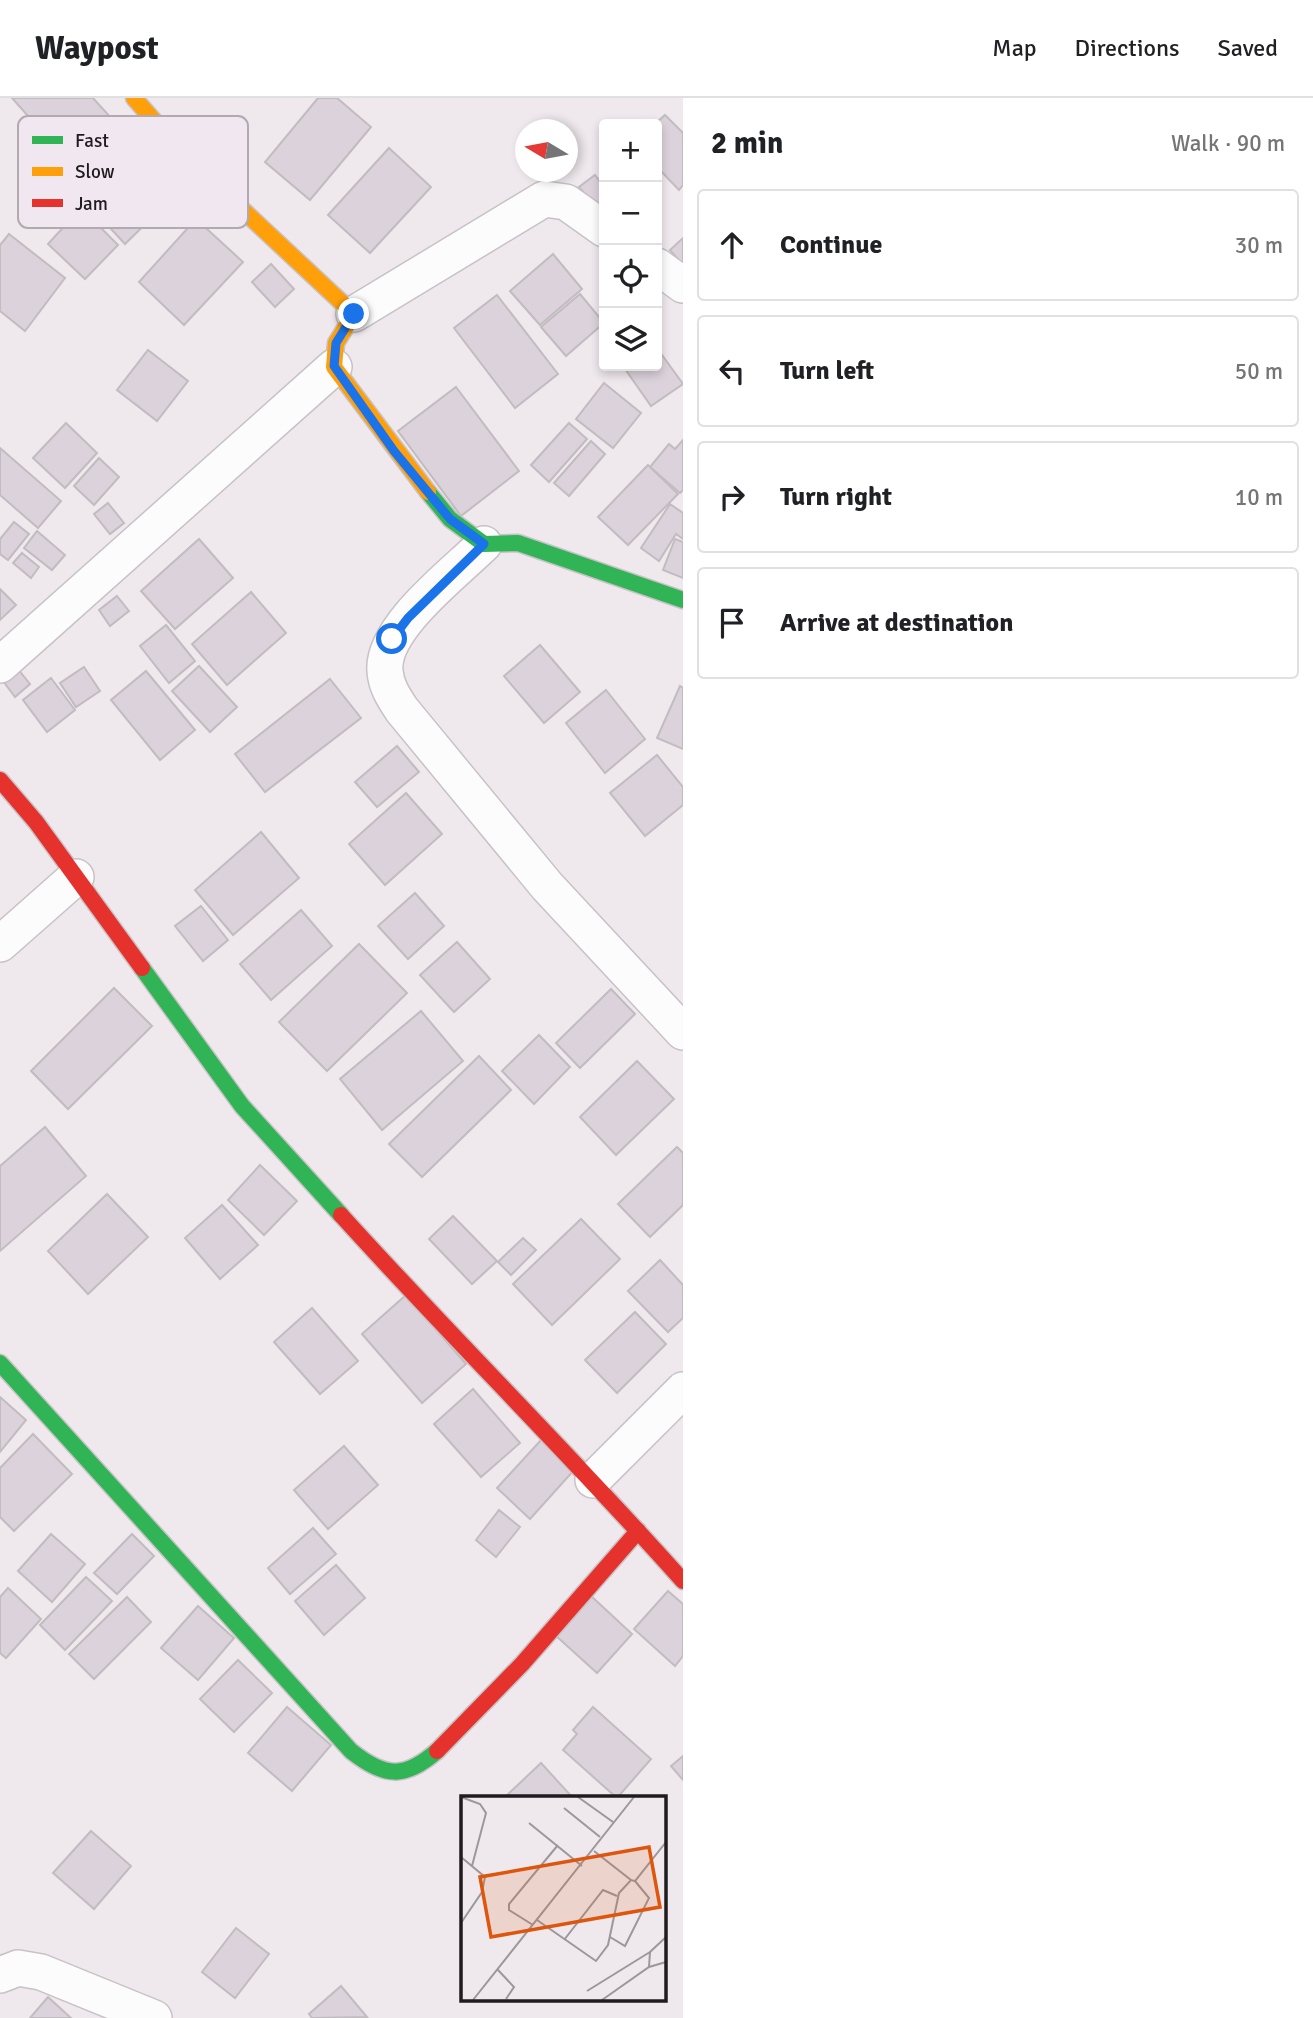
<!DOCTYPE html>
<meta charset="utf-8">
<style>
:root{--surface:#fff;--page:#f6f6f6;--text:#202124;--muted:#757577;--line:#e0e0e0}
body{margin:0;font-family:Signika,sans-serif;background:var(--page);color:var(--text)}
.controls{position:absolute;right:21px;top:21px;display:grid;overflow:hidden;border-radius:7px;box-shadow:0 4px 10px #0003}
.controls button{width:63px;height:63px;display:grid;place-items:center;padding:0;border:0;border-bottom:2px solid var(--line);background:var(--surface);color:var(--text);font:35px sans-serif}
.compass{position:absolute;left:515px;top:21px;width:63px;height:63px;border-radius:50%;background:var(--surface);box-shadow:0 4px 10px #0003;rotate:280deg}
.stop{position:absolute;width:21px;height:21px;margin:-16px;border:5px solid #1a73e8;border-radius:50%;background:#fff}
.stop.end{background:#1a73e8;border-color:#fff;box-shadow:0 2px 7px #0008}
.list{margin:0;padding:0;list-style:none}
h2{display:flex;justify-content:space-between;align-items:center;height:91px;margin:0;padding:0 28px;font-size:30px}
h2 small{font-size:23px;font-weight:400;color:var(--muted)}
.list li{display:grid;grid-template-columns:46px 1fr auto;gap:21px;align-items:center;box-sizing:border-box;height:112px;margin:0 14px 14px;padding:0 14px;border:2px solid var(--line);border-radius:7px}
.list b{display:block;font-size:26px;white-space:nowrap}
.list em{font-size:23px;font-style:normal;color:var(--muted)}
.icon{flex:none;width:38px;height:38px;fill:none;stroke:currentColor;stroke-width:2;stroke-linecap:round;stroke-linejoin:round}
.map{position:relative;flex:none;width:683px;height:1920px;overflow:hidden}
header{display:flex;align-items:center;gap:42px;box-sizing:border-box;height:98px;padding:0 35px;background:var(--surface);border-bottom:2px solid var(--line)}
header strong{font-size:33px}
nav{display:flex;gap:38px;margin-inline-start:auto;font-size:24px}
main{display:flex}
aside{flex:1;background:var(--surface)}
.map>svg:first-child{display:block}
</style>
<header>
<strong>Waypost</strong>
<nav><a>Map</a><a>Directions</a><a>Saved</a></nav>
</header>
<main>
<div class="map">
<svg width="683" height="1920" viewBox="0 0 683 1920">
<rect width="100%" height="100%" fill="#efe9ee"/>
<g fill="#dcd2db" stroke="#c1bcc0" stroke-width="2">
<path d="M12,0H93L121,31L76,72Z"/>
<path d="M318,0H337L371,29L310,102L265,64Z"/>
<path d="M665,17L683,35V87L679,92L657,69L655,26Z"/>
<path d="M389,50L431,89L370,155L328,117Z"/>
<path d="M130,65L167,105L125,146L87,105Z"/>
<path d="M595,77L604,89V105L597,111L579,89Z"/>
<path d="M81,110L118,147L85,181L48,146Z"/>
<path d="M196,121L243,164L184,227L139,184Z"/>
<path d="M9,136L65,180L25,233L0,213V147Z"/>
<path d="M683,140V167L670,152Z"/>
<path d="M553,156L582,191L540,227L510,193Z"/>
<path d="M271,166L294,191L275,209L252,184Z"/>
<path d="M580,196L604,225L566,258L541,229Z"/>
<path d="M497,197L558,276L515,310L454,230Z"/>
<path d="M657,250L683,286L651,308L623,268H657Z"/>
<path d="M148,252L188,283L157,323L117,292Z"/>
<path d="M604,285L641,315L613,350L576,321Z"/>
<path d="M456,289L519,373L461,418L398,333Z"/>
<path d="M66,325L97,355L65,390L33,360Z"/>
<path d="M569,325L587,341L549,384L531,367Z"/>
<path d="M683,342V392L680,395L650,369L669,346L675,351Z"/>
<path d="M591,343L605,356L569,398L554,385Z"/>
<path d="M0,350L61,403L38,430L0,397Z"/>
<path d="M99,360L119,379L94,407L74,388Z"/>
<path d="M648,367L678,396L628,447L598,419Z"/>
<path d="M108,405L124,425L110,436L94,416Z"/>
<path d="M670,406L683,415V441L676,436L659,463L641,450Z"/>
<path d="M14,424L29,436L8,462L0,456V441Z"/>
<path d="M37,433L65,457L52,472L24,450Z"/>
<path d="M199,441L233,480L175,531L141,493Z"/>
<path d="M675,441L683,444V480L663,472Z"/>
<path d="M22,455L39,469L31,480L13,465Z"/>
<path d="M0,491L16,507L0,522Z"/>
<path d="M251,494L286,535L227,587L192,546Z"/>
<path d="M117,498L129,513L110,528L99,512Z"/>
<path d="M166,527L195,563L169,585L140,548Z"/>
<path d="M540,547L580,594L544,625L504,578Z"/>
<path d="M199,568L237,609L210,634L172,593Z"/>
<path d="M84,569L100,593L76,609L60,585Z"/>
<path d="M18,571L30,586L15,599L3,583Z"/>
<path d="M146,573L195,632L160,662L111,602Z"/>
<path d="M51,580L75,612L47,634L23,602Z"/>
<path d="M330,581L361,620L265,694L235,656Z"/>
<path d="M680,588L683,590V651L657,640Z"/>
<path d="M606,592L645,641L605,675L566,625Z"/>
<path d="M397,648L419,674L377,709L355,684Z"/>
<path d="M657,657L683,689V707L645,738L610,695Z"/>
<path d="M406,695L442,736L385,787L349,746Z"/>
<path d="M261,734L299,780L233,837L195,792Z"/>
<path d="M415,795L444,828L408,861L378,828Z"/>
<path d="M201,808L228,842L203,863L175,828Z"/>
<path d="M301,812L332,848L271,902L240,866Z"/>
<path d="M457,844L490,881L454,914L420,877Z"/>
<path d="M359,846L407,895L327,973L279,924Z"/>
<path d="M114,890L152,928L68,1011L31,973Z"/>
<path d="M611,891L635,916L580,970L556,945Z"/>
<path d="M421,913L463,963L382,1032L340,981Z"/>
<path d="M539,937L570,969L534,1006L502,973Z"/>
<path d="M479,958L511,992L422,1079L389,1046Z"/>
<path d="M637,963L674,1001L616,1057L580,1019Z"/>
<path d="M45,1029L86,1078L0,1153V1068Z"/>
<path d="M677,1049L683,1055V1107L650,1139L618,1106Z"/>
<path d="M260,1067L297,1103L264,1137L228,1102Z"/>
<path d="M107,1096L148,1139L88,1196L48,1153Z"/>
<path d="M222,1107L258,1147L220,1181L185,1140Z"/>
<path d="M453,1118L497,1163L472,1186L429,1141Z"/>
<path d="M581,1121L620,1161L552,1227L513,1186Z"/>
<path d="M523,1140L536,1152L511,1177L498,1164Z"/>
<path d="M660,1162L683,1187V1220L668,1234L628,1193Z"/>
<path d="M406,1197L466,1266L422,1305L362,1236Z"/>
<path d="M312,1210L358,1263L320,1296L274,1244Z"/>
<path d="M635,1214L666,1246L617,1295L585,1262Z"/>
<path d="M473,1291L520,1345L481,1379L434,1326Z"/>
<path d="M0,1299L26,1322L0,1354Z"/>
<path d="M33,1336L72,1376L14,1433L0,1419V1370Z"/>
<path d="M542,1341L575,1371L530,1421L497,1390Z"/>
<path d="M344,1348L378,1387L328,1431L294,1392Z"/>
<path d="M499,1412L520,1429L496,1459L476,1442Z"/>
<path d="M313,1430L336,1456L290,1496L268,1470Z"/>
<path d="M51,1436L85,1466L52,1504L18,1473Z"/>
<path d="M132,1436L154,1458L117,1496L94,1475Z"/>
<path d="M336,1467L365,1500L324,1537L295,1503Z"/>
<path d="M86,1479L112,1503L65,1552L40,1527Z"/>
<path d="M8,1490L41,1521L6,1560L0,1555V1499Z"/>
<path d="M668,1493L683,1506V1558L675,1568L634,1531Z"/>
<path d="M590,1497L632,1536L597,1575L555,1537Z"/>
<path d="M127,1499L151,1524L94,1581L69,1556Z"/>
<path d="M198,1508L234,1540L198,1582L161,1550Z"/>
<path d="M238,1562L272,1595L234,1634L200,1601Z"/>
<path d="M287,1609L331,1647L292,1693L248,1655Z"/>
<path d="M593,1609L651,1661L617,1700L563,1652L577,1636L573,1632Z"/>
<path d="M683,1658V1682L671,1668Z"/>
<path d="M541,1665L573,1700H504Z"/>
<path d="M91,1733L131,1768L94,1811L53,1775Z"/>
<path d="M236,1830L269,1856L235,1900L202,1874Z"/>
<path d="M341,1888L367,1919L312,1920L309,1916Z"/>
<path d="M48,1899L71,1920H30Z"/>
</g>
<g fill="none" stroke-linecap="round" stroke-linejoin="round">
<defs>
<g id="street">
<path d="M657,168L683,187"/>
<path d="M354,216L544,101L566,104L604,131"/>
<path d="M484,446C456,474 381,530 385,573C386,588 394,600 402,612L547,788L683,934"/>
<path d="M0,567L334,269"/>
<path d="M0,846L76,779"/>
<path d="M593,1382L683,1292"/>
<path d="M0,1877L18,1870L41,1874L154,1920"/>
</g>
<g id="fast">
<path d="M428,394L450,421L484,446L518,445L683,502"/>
<path d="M142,870L242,1008L341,1117"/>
<path d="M0,1265L351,1653C385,1680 405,1681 437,1653"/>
</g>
<path id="slow" d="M134,0L185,58L354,216L336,245L334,269L428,394"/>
<g id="jam">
<path d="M0,682L36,724L142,870"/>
<path d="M341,1117C453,1241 572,1358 683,1483"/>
<path d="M437,1653L522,1566L638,1433"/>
</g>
</defs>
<use href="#street" stroke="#c7c2c6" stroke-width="38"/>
<use href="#fast" stroke="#c7c2c6" stroke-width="19"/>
<use href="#slow" stroke="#c7c2c6" stroke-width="19"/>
<use href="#jam" stroke="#c7c2c6" stroke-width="19"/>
<use href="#street" stroke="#fdfcfc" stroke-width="35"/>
<use href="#fast" stroke="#30b455" stroke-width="16"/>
<use href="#slow" stroke="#ff9f0a" stroke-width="16"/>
<use href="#jam" stroke="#e5322d" stroke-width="16"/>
</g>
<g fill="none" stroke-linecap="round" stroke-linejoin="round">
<path stroke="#1a73e8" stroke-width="9" d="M354,216L336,245L334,268L394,353L450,421L484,446L408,520L392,541"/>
</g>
<g transform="translate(461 1698)">
<rect width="205" height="205" fill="#efe9ee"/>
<path fill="none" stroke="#9c979b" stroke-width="2" d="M0,1L19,8L25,17L11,70M117,1L152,26M103,12L139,41M68,27L121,70M133,55L170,84M0,61L24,81L21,96L0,127M76,124L135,165L147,149L158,97L170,84L174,85L205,46M72,129L48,114V108L97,49M149,141L164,150L188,102L174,85M103,144L142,94L156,100M188,171L189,156L205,141M37,174L53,191L45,203M126,195L189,156M12,204L173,1M141,204L188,171L205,166"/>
<path fill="#de560d" fill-opacity="0.15" stroke="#de560d" stroke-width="3.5" d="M188,51L199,111L30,141L19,81Z"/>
<rect width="205" height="205" fill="none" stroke="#1f1b1f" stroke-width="3.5"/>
</g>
<rect x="18" y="18" width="230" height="112" rx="10" fill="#f1e7f0" stroke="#b2aab1" stroke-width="2"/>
<rect x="32" y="38" width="31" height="8" fill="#30b455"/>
<rect x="32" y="69" width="31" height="9" fill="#ff9f0a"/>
<rect x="32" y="101" width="31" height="8" fill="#e5322d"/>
<g font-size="19" fill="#1f1b1f">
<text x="75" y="49">Fast</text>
<text x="75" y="80">Slow</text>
<text x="75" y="112">Jam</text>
</g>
</svg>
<div class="controls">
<button>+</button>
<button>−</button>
<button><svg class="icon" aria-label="locate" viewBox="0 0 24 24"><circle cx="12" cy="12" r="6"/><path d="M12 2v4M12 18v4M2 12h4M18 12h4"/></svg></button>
<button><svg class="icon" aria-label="layers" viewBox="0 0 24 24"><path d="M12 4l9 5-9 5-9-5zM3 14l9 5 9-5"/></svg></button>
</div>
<svg class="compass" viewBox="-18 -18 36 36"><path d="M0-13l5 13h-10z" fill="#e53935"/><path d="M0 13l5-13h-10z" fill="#757577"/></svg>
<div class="stop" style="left:392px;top:541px"></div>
<div class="stop end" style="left:354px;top:216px"></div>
</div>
<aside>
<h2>2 min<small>Walk · 90 m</small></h2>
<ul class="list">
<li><svg class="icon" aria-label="ahead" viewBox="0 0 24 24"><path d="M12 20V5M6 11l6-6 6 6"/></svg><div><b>Continue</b></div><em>30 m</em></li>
<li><svg class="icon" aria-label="left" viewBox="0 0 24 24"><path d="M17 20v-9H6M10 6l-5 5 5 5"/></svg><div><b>Turn left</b></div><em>50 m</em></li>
<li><svg class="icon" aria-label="right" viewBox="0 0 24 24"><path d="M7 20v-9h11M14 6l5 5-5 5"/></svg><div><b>Turn right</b></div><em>10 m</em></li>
<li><svg class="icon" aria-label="arrive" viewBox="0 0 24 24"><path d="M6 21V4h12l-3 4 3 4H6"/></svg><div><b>Arrive at destination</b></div></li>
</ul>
</aside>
</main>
